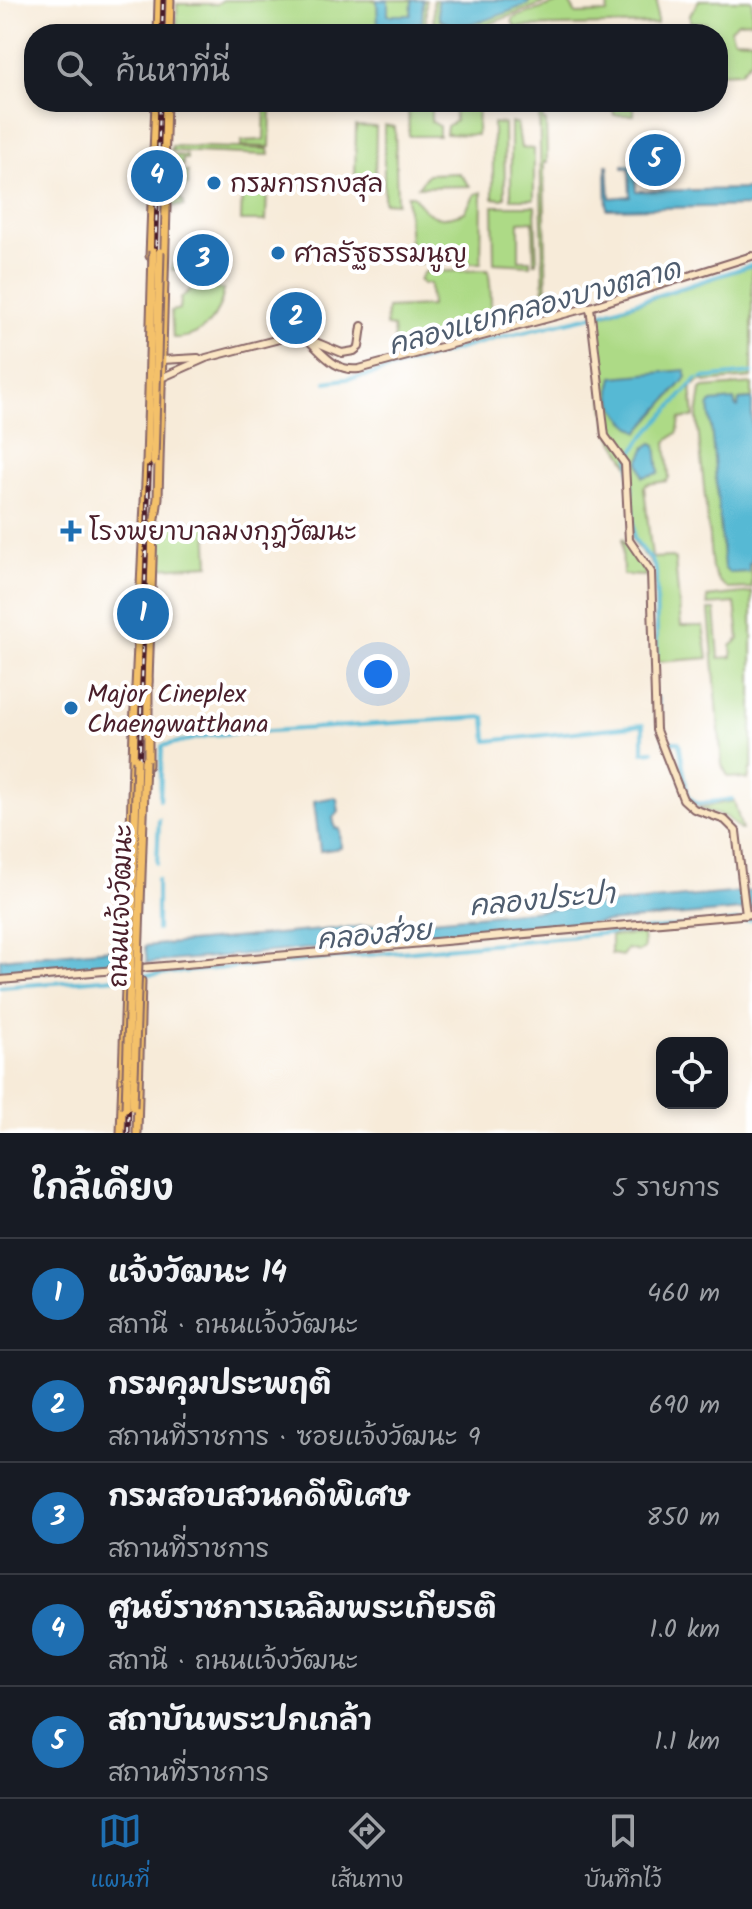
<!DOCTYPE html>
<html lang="th">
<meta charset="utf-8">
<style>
:root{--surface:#171b24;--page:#20242c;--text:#f1f3f6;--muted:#9ea1a6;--line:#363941;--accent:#1f6fb2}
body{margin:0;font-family:Kalam,"Playpen Sans Thai",sans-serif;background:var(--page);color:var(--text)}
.controls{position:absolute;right:24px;bottom:24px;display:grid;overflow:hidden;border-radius:16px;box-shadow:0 4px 12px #0003}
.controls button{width:72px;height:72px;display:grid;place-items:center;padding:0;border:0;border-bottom:2px solid var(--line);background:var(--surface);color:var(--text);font:40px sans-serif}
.you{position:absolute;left:378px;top:674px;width:28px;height:28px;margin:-20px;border:6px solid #fff;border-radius:50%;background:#1a73e8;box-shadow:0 0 0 12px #1a73e833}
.badge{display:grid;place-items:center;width:52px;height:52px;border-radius:50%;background:var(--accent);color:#fff;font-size:26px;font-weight:700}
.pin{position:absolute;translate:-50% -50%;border:4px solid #fff;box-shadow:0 2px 8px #0006}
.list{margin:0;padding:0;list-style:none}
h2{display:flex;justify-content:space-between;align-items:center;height:104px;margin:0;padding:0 32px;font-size:34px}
h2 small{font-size:26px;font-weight:400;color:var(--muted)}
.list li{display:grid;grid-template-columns:52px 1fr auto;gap:24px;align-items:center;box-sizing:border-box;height:112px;padding:0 32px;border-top:2px solid var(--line)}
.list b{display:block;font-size:30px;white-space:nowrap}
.list p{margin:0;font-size:26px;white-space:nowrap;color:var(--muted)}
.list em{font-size:26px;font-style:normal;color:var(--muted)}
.icon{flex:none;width:44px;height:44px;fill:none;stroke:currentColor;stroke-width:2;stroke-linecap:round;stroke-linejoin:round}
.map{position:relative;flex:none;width:752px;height:1133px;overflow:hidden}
.search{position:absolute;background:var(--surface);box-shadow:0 4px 12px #0003;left:24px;right:24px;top:24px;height:88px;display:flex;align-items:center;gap:20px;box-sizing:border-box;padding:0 28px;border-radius:32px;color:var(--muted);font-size:30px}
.sheet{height:664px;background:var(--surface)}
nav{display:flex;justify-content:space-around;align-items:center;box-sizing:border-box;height:112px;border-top:2px solid var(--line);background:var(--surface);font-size:22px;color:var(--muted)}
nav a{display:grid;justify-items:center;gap:4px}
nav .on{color:var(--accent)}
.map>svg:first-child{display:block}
</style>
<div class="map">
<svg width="752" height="1133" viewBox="0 0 752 1133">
<rect width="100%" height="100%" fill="#fff"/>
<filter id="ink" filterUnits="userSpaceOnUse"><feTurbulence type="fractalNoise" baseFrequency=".0125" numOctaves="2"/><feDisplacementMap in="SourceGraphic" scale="16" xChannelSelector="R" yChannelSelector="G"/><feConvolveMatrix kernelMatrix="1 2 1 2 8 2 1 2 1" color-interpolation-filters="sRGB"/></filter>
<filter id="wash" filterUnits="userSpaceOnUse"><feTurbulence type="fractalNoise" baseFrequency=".006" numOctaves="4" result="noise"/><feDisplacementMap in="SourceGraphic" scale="32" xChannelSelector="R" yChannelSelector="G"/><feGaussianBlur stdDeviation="1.8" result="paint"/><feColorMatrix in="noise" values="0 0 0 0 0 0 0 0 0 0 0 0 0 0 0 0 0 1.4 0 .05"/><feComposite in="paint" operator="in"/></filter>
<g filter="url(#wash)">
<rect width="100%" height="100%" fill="#f7ebd9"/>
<g fill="#adda86" stroke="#7c7c58" stroke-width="2">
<path d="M223,0H426V27L177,34V4H217Z"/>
<path d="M433,0H552L476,29L434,28Z"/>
<path d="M657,0V24L515,27L512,21L513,18L558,3L569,2L576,14L607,13L609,1Z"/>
<path d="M699,0H752V21L738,22L730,29L734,39L752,40V59L740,72L718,73V34H710L706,23L690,22V15Z"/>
<path d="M244,102H268L271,105L270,147L241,146L242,141L264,140L265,105H244Z"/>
<path d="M408,102H436L431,107V121L439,126V136H409Z"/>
<path d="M449,102H478L477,135L446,134L447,126L455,121L454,106Z"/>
<path d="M539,102H543V121H546L547,162H544V174L547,302H550V312L504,326V317L521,316L522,309L544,308Z"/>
<path d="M556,102H634V115H614L613,109L558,111Z"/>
<path d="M493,123L504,124L505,197L503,199L493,198Z"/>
<path d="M511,123H517L521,148L534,149V199H511Z"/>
<path d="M384,125L395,127L397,203L384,202Z"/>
<path d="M356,126L376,127L375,181L355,180Z"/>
<path d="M172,146L268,149L269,155L171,151Z"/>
<path d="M171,155L187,156V159H183L182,171L188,172V185L181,189V201L184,202V206H169Z"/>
<path d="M459,173L470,186L418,187L428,174Z"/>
<path d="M242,188H267L266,221H241Z"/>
<path d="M482,192L481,263H411L407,195H413C429,219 438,222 465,212L475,194Z"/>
<path d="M493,206H535L537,263H534L533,221L519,222V260H530V265L494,263Z"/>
<path d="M192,252L200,253L201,269L224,270V276L191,279L180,270H172L173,264H178L184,270L191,268Z"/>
<path d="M752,266V378L705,382L703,380L691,387L694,417L680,419L678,432L666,442L669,477L667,481L647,484L644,487L652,558L672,557L675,560L681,626H703L708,658L658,662L656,573C651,558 639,552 632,539L629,466L610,434L604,403L596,317Z"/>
<path d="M488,270C490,279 493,311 489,320C484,331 408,350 395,349L393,327L386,326L387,308L431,306L430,284H423L419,280L424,272Z"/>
<path d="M191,289H224C220,317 202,339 173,338L171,311L180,309L181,298Z"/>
<path d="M752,384V399L740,400L739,407H736L734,401L749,571V563H752V588L728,589L719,581L712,568L697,417L701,390L704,388Z"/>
<path d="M207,522L209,565L159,568L160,525Z"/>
<path d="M622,538C629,551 644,562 646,576L623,575Z"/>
<path d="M752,592V769H750L748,780L728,776L722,765L709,610H715L719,658L732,657L731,646L739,639L735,603L708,605L707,597Z"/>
<path d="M734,801L742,830H740L726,817L697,808Z"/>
<path d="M643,934L644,949L639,952L627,949L622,956L611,954V936Z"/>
</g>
<g fill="#56b9d4" stroke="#506c80" stroke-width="2">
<path d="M377,0H388V15H411L412,0H423L422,23L411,27L378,28Z"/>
<path d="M437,0H530L528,4C508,12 455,37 439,18Z"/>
<path d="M606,165H608L610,198L630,196L629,168H623V165H635L636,191L752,189V206L607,209Z"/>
<path d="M685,370L687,377L639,432C620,420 605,400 613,377Z"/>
<path d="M752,399V563H749V572L729,573L724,568L709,405L712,402L734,400L736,407H738L739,400Z"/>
<path d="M652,443L656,445L659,473L643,477L639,462L646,447Z"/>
<path d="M335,797L337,799L339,812L333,817L335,828L340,829L341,848L320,851L314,801Z"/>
<path d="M752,891V909L147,963L145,946Z"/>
<path d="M123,948V965L0,977V959Z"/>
</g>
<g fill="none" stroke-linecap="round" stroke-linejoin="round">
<path stroke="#56b9d4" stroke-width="2" d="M573,102L587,106L600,102"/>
<g stroke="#56b9d4" stroke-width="4">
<path d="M702,378L752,373"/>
<path d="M326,382L366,376L497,338L600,314L752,265"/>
<path d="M657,654L656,571L652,561L634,539L630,457L641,440L697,379"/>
<path d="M657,698L665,742H679L688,796L697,804L732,799"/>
<path d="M160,799L162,746L211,735L485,717L487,741L643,725V752L653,751"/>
<path d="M157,863L159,819"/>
<path d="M157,930V879"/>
<path d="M138,976L752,920"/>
<path d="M0,987L129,977"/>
</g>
</g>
</g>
<g filter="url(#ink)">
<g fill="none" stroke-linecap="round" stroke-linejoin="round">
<defs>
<g id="secondary">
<path d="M590,307L605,436L625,464L629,540L651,572L656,730L683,799L694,809L725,820L736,831L746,915"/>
<path d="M306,338C323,353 334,372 359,369L590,307L752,256"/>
<path d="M162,360L198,358"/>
<path d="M161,378L206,358L287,337L306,338L342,353L354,351L359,347L362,326"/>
<path d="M141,968L752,914"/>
<path d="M0,980L127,969"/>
</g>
<g id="primary">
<path d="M158,34L159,0"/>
<path d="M169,34L170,0"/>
<path d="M164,169L166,102"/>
<path d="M150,256L156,102"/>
<path d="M153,533L158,498L166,207L164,168"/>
<path d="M148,682L153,531"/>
<path d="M148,765V679"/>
<path d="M127,967L134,728L147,462"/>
<path d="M121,1133L126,988"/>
<path d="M137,1133L141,981"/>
</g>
</defs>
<use href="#secondary" stroke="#876668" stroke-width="10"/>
<use href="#primary" stroke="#876668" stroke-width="11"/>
<use href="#secondary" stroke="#fbe6c4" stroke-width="6"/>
<use href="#primary" stroke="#f4c16b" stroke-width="7"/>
<defs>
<g id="rail">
<path d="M162,34L163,0"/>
<path d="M128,1133L160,102"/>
</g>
</defs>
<use href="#rail" stroke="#4a1f2b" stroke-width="5"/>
<use href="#rail" stroke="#fff" stroke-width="2" stroke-dasharray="6" stroke-linecap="butt"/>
<defs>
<g id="primary-bridge">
<path d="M147,462L153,251"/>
<path d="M154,462L160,252"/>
<path d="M133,1107L145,760"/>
<path d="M126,1108L137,760"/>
</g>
</defs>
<use href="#primary-bridge" stroke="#876668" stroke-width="11" stroke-linecap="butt"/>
<use href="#primary-bridge" stroke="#f4c16b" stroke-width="7"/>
</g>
</g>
<g fill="#1f6fb2" stroke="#fff" stroke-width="3">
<circle cx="214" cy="183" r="8"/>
<circle cx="278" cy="253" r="8"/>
<path d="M67 519h8v8h8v8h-8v8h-8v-8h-8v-8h8z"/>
<circle cx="71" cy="708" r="8"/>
</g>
<g text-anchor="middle" stroke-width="8" stroke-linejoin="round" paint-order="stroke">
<g font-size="26" fill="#4a1f2b" stroke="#fff" text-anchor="start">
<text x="230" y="192">กรมการกงสุล</text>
<text x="294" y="262">ศาลรัฐธรรมนูญ</text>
<text x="89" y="540">โรงพยาบาลมงกุฎวัฒนะ</text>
<text x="87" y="702">Major Cineplex<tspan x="87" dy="30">Chaengwatthana</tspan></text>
</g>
<g font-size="26" fill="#4a1f2b" stroke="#fff">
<text transform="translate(120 906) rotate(-88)" y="9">ถนนแจ้งวัฒนะ</text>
</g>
<g font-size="28" font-style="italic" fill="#4f5d6f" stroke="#fff">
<text transform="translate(534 306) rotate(-15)" y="10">คลองแยกคลองบางตลาด</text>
<text transform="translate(542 899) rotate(-5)" y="10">คลองประปา</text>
<text transform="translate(374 934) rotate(-5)" y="10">คลองส่วย</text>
</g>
</g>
</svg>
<div class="controls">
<button><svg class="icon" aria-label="locate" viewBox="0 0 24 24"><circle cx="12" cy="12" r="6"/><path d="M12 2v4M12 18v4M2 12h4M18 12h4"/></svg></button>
</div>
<div class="you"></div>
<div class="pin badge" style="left:143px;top:614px">1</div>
<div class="pin badge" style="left:296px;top:318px">2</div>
<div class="pin badge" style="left:203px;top:260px">3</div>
<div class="pin badge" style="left:157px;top:176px">4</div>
<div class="pin badge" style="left:655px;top:160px">5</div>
<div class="search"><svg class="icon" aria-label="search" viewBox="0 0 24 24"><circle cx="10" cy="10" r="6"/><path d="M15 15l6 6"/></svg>ค้นหาที่นี่</div>
</div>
<section class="sheet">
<h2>ใกล้เคียง<small>5 รายการ</small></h2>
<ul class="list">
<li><span class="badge">1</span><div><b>แจ้งวัฒนะ 14</b><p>สถานี · ถนนแจ้งวัฒนะ</p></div><em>460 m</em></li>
<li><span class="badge">2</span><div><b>กรมคุมประพฤติ</b><p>สถานที่ราชการ · ซอยแจ้งวัฒนะ 9</p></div><em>690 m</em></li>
<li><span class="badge">3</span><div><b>กรมสอบสวนคดีพิเศษ</b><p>สถานที่ราชการ</p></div><em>850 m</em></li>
<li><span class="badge">4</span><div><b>ศูนย์ราชการเฉลิมพระเกียรติ</b><p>สถานี · ถนนแจ้งวัฒนะ</p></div><em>1.0 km</em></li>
<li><span class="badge">5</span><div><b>สถาบันพระปกเกล้า</b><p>สถานที่ราชการ</p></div><em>1.1 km</em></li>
</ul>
</section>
<nav>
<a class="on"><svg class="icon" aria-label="map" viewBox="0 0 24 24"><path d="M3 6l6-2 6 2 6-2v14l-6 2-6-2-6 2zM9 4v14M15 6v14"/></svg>แผนที่</a>
<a><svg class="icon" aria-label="directions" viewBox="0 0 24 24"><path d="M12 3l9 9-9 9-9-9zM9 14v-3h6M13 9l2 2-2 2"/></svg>เส้นทาง</a>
<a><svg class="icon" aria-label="saved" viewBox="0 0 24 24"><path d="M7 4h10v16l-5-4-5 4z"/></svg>บันทึกไว้</a>
</nav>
